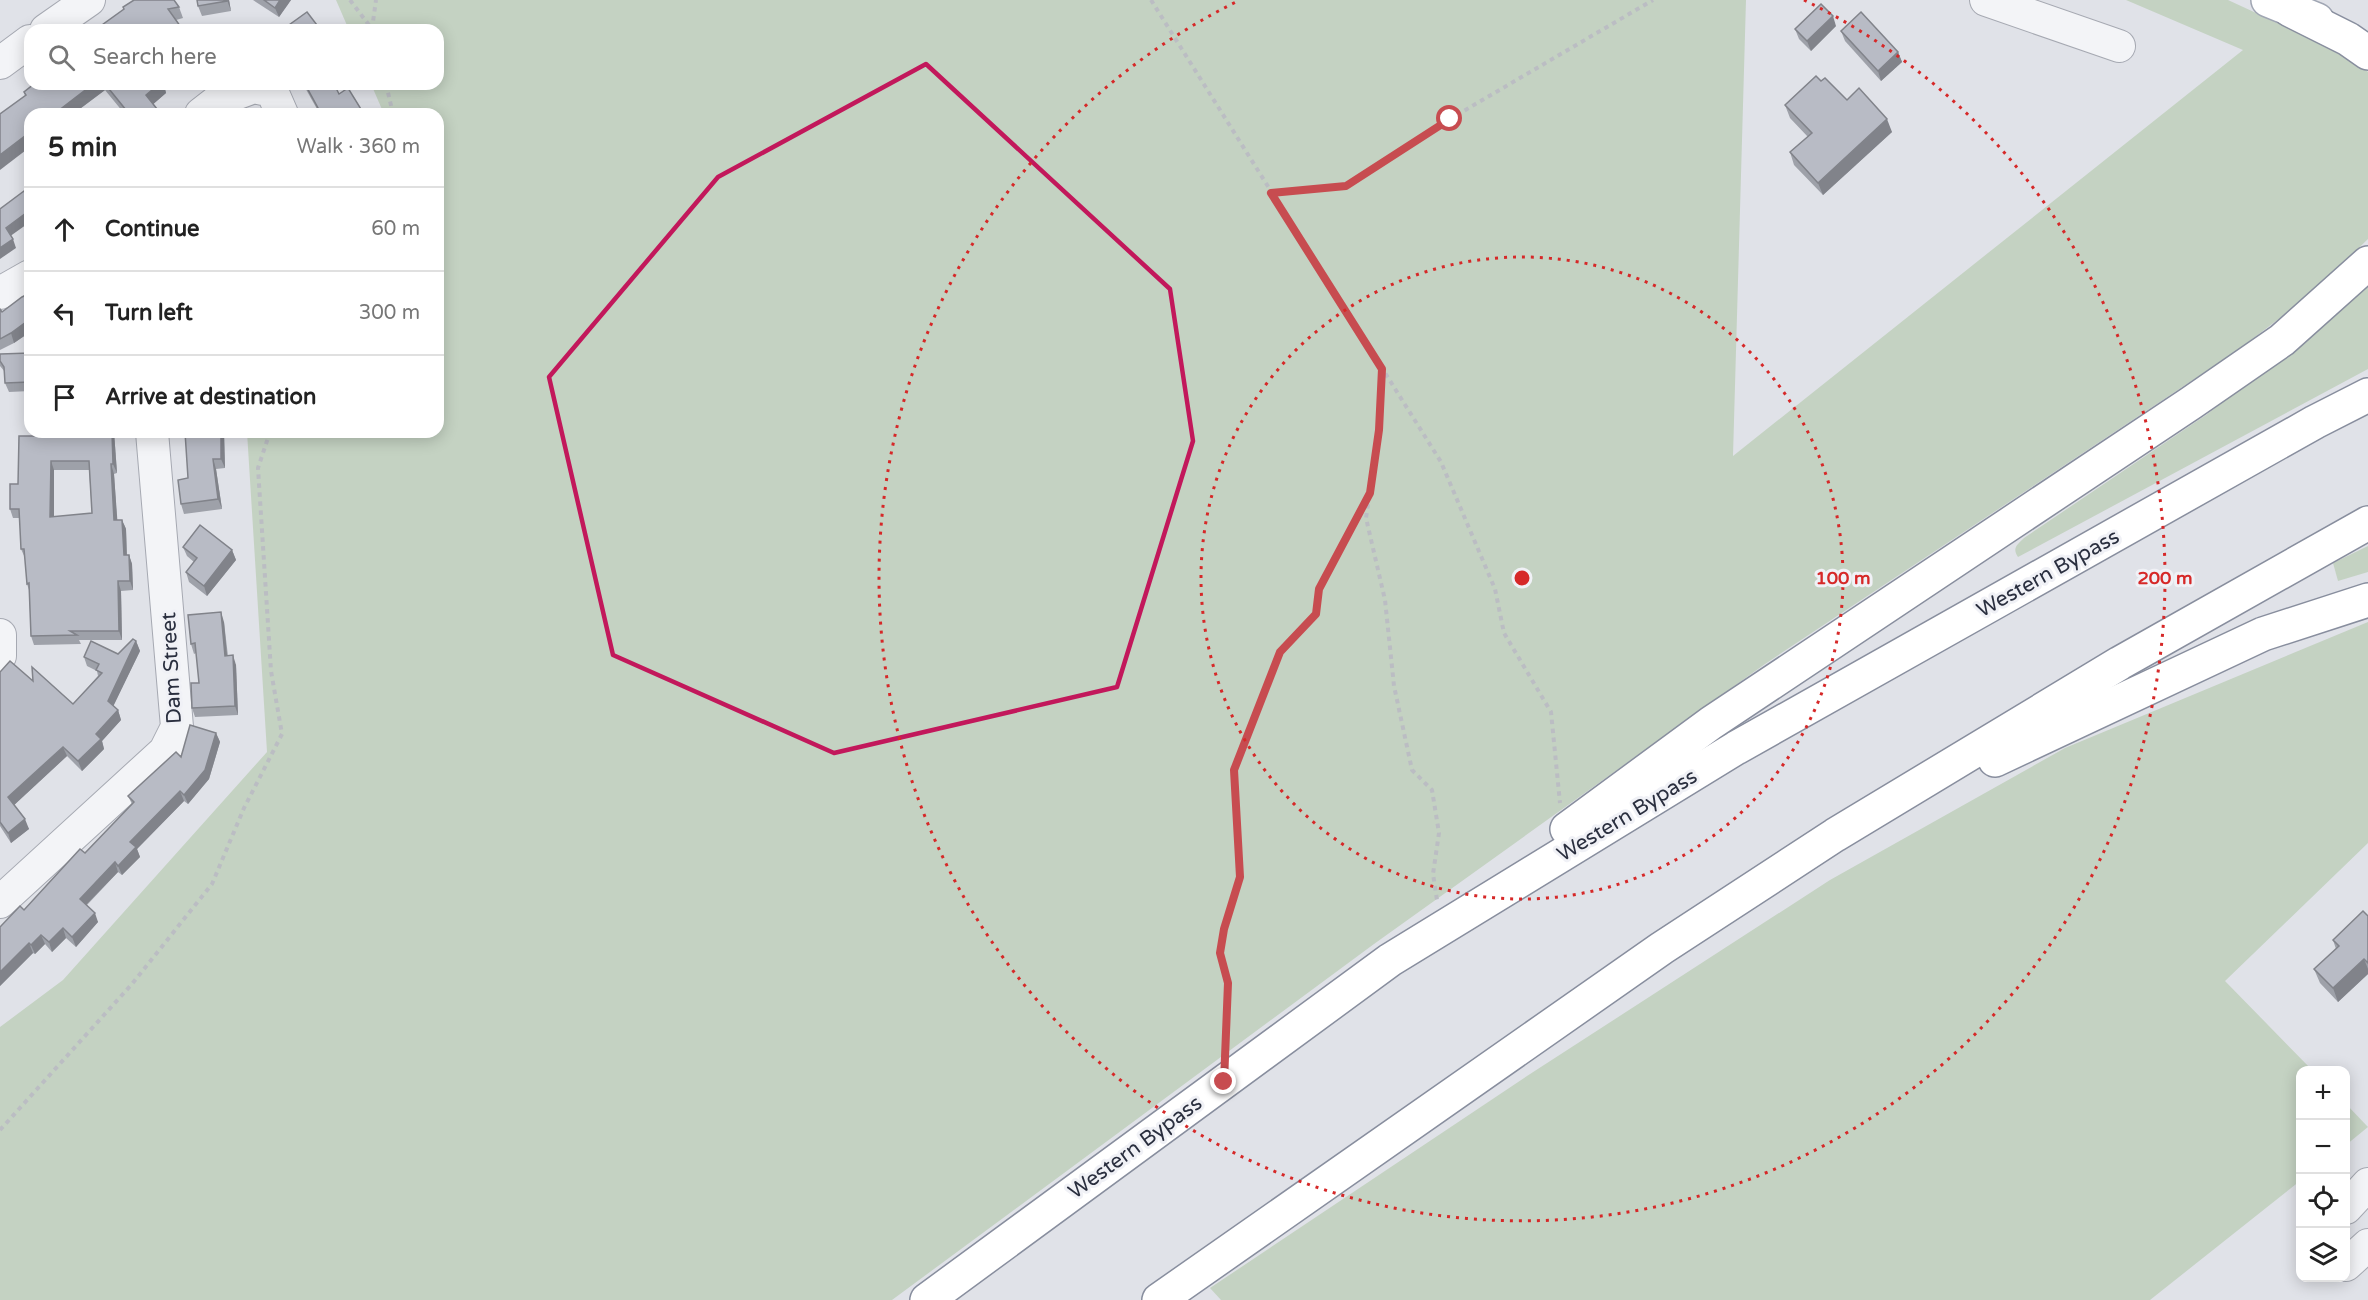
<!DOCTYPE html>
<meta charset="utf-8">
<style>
:root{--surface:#fff;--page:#f6f6f6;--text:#222;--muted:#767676;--line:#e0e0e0}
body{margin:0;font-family:"Varela Round",sans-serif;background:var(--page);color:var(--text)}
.controls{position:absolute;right:18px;bottom:18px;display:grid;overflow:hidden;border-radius:12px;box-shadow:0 3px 15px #0003}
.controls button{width:54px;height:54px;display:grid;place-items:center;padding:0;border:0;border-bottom:2px solid var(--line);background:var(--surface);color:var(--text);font:30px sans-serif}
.stop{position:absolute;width:18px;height:18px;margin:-14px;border:4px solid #c74c50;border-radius:50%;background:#fff}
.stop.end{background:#c74c50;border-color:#fff;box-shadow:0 2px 6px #0008}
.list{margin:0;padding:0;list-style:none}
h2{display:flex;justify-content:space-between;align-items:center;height:78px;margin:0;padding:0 24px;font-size:26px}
h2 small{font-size:20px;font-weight:400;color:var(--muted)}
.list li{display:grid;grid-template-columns:39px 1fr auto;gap:18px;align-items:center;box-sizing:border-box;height:84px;padding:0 24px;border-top:2px solid var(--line)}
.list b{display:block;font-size:22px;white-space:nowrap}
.list em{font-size:20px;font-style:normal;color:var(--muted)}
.icon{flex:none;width:33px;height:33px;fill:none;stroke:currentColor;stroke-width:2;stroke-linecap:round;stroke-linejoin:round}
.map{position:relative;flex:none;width:2368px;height:1300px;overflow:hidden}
.search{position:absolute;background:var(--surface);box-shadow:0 3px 15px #0003;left:24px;top:24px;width:420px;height:66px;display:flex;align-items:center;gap:15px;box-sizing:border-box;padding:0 21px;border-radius:18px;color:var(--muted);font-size:22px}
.panel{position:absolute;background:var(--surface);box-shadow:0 3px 15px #0003;left:24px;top:108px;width:420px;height:330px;border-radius:18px}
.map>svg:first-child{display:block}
</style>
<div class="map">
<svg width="2368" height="1300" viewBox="0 0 2368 1300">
<rect width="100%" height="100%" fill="#e0e2e8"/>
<g fill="#c4d2c2">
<path d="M336,0H1746L1733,456L2243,50L2126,0H2228L2306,36L2361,66L2368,72V239L2311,294L2238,350L1765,664L1374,944L892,1300H0V1027L63,980L267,752L247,432H438V114H384L371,84H438V30H349Z"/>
<path d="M2368,284V369L2018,557C2012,548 2017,545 2024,538L2206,415L2275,362Z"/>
<path d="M2368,546V572L2338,581L2333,563Z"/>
<path d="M2368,622V843L2225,981L2312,1070H2300V1181L2150,1300H1221L1210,1288L1527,1076L1830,880L2065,748Z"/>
<path d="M2346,1104L2368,1127L2346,1145Z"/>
</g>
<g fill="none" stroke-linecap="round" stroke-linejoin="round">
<defs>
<g id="minor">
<path d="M1986,0L2119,46"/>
<path d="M46,30L89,0"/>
<path d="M0,63L30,41"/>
<path d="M201,114L219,100L254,87L272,91L282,114"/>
<path d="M0,293L30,276"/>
<path d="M0,635V656"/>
<path d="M0,902L165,751L177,727L152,432"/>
<path d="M2346,1208L2368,1184"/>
<path d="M2346,1265L2368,1245"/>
</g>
<path id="major" d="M2268,0L2317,20"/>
<g id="highway">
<path d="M2290,10L2348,39L2368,53"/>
<path d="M1995,760L2263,634L2368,600"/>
<path d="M1567,829L1711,723L2191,403L2282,340L2368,263"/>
<path d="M927,1300L1390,960L1736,748L2315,422L2368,395"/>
<path d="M1159,1300L1662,948L1835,835L2120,663L2368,523"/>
</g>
</defs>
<use href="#minor" stroke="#a6a9b2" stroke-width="34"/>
<use href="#major" stroke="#a0a6b3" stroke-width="36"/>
<use href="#highway" stroke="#888e9e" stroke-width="36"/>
<g stroke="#bbbdc3" stroke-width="4" stroke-dasharray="4.5 4.5" stroke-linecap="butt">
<path d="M350,0L372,29L376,0"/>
<path d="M1151,0L1441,462L1495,589L1504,633L1551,712L1560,803"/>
<path d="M386,84L393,114"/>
<path d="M1271,193L1346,186L1450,119L1653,0"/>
<path d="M1382,370L1379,430L1366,518L1385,600L1394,686L1412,770L1432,790L1439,833L1433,874L1437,900"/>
<path d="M1225,1048L1228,983L1220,953L1224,929L1240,877L1234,770L1280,652L1316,614L1319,589L1370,493"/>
<path d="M0,1130L132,984L212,884L244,808L282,734L271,671L258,468L270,432"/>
</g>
<use href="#minor" stroke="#f3f4f7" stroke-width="32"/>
<use href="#major" stroke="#fff" stroke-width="33"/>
<use href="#highway" stroke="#fff" stroke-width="33"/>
</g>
<g fill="#9ea1a9" fill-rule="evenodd">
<path d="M229,0L231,11L202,16L198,6Z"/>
<path d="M253,0H291L279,17Z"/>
<path d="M179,7L183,18L176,20L124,9Z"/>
<path d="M1836,26L1811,51L1799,39L1795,29Z"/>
<path d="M1841,31L1898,52L1902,62L1881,81L1845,41Z"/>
<path d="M1821,81L1892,132L1823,195L1794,165L1790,152L1808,137L1790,118L1785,105Z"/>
<path d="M34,84H172L165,89L166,93L153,104L123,112L105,90L73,114H30L24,92Z"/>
<path d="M303,84H334L339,94L317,109Z"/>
<path d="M30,293V332L14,343L0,350V309L2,312Z"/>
<path d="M30,353V391L9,392L5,383V372L0,366V354Z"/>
<path d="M114,432L117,473L114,474L117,520H122L126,529L127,555H129L132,564L133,590L121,591L122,640H79L81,644L34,645L31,636L29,590L27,584L25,558L21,549L20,518H13L10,509L18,484L61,436ZM54,470H89L92,513L54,517Z"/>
<path d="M185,432H224L225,468L216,469L222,509L184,514L181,504L188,478Z"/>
<path d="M183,547L232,550L236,560L207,596L189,582L186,572L194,562L187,556Z"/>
<path d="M224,622L228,656L236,665L238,715L195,717L192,708L199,683L196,653L194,654L191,644Z"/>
<path d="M136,641L140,651L113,706L118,710L121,720L102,741L104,749L82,771L67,756L14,805L29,829L11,843L0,826V672L33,681L73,704L98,676L97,671L87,666L84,657L118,654Z"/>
<path d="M216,733L220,742L209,779L188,804L184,801L137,849L140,857L122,875L118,872L87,905L98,922L76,947L66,938L52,952L45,944L35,954L33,953L0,986V927L24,910L85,853L132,804L128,796L181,757Z"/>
<path d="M2368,916V974L2338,1002L2320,983L2314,969L2336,949L2333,940Z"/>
</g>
<g fill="#81838a">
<path d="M227,0H229L231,11Z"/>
<path d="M280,0H291L279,17L275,8Z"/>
<path d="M1833,16L1836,26L1811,51L1807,41Z"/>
<path d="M317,25L319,30H310Z"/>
<path d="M1898,52L1902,62L1881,81L1878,71Z"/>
<path d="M93,84H103L105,90L73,114H54Z"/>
<path d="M159,84H172L165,89L166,93L150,107L146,95Z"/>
<path d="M1887,119L1892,132L1823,195L1818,183Z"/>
<path d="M30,132V147L0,170V155Z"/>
<path d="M30,210V222L9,237L6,228Z"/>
<path d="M13,239L16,248L0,259V248Z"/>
<path d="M30,319V332L14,343L11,333Z"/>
<path d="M112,432H114L117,473L113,464Z"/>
<path d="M221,432H224L225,468L221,459Z"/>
<path d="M213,459L216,469L222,509L218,499Z"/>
<path d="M51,461L54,470V526L50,517Z"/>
<path d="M111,464L114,474L118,529L114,520Z"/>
<path d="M122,520L126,529L127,564L124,555Z"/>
<path d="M232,550L236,560L207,596L204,586Z"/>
<path d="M129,555L132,564L133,590L130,581Z"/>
<path d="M118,581L121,591L122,640L119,631Z"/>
<path d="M221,612L224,622L228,666L225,656Z"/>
<path d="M136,641L140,651L111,711L108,701Z"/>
<path d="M233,655L236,665L238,715L235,706Z"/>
<path d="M118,710L121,720L102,741L104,749L82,771L78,761L96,734Z"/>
<path d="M216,733L220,742L209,779L188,804L184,795Z"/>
<path d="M63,747L67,756L12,807L8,797Z"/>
<path d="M180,791L184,801L137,849L140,857L122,875L118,866L130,842Z"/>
<path d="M25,819L29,829L11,843L8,833Z"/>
<path d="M115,862L118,872L83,908L80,899Z"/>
<path d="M95,913L98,922L76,947L72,937Z"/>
<path d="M63,928L66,938L52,952L49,942Z"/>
<path d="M41,935L45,944L35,954L31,945Z"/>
<path d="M29,943L33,953L0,986V972Z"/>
<path d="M2364,959L2368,969V974L2338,1002L2333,988Z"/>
</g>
<g fill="#b8bbc5" stroke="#81838a" stroke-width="1.5" fill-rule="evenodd">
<path d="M134,0H174L179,7L168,9L183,30H95L124,9L123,7Z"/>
<path d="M197,0H227V1L198,6Z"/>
<path d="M264,0H280L275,8Z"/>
<path d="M1821,4L1833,16L1807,41L1795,29Z"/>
<path d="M307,12L317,25L310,30H282Z"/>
<path d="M1861,12L1898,52L1878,71L1841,31Z"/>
<path d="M1816,76L1821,81L1825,78L1847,100L1859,88L1887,119L1818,183L1790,152L1812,133L1785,105Z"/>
<path d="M34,84H93L54,114H30V132L0,155V114L26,95L24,92Z"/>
<path d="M105,84H159L146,95L161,114H121L126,110Z"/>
<path d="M305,84H334L339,94L348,88L364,114H312L311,112L318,108Z"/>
<path d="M24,191L30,200V210L6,228L13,239L0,248V209Z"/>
<path d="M30,293V319L11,333L0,339V309L2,312L22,297Z"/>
<path d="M30,353V382L5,383L4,367L0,361V354Z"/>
<path d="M61,432H112L113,464H111L114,520H122L124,555H129L130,581H118L119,631H70L77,635L31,636L29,583L27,584L24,549H21L19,509H10V484H18L19,436H61ZM51,461H89L92,513L50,517Z"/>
<path d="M185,432H221V459H213L218,499L181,504L178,480L188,478Z"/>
<path d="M200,525L232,550L204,586L186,572L197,558L183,547Z"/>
<path d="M221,612L225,656L233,655L235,706L192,708L191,683H199L195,643L191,644L188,615Z"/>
<path d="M133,639L136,641L108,701L118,710L96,734L101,739L78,761L63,747L8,797L25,819L8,833L0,822V672L10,661L33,681L32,667L73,704L102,673L96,670L99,664L84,657L91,641L118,654Z"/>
<path d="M190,725L216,733L205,770L184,795L180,791L130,842L136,847L118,866L115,862L80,899L95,913L72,937L63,928L49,942L41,935L31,945L29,943L0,972V927L20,906L24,910L80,849L85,853L134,802L128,796L176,752L181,757Z"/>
<path d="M2363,911L2368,916V963L2364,959L2333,988L2314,969L2339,946L2333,940Z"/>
</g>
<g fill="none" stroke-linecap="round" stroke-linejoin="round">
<path stroke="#c74c50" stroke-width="8" d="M1224,1082L1228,983L1220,953L1224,929L1240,877L1234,770L1280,652L1316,614L1319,589L1370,493L1379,430L1382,369L1271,193L1346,186L1450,119"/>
</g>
<path fill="none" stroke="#c2185b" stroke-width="4.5" stroke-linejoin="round" d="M926,64L1170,289L1193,441L1117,687L834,753L613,655L549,377L718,177Z"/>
<g fill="none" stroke="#d62828" stroke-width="3" stroke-dasharray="3 6">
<circle cx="1522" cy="578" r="321"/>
<path d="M1804 0A643 643 0 1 1 1240 0"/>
</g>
<g text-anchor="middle" stroke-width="6" stroke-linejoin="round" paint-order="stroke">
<g font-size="21" fill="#2a2f3f" stroke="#f0f1f6">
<text transform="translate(2048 573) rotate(-29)" y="7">Western Bypass</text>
<text transform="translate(171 668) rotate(-93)" y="7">Dam Street</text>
<text transform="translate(1627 815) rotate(-31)" y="7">Western Bypass</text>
<text transform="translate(1135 1147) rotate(-36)" y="7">Western Bypass</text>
</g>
</g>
<circle cx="1522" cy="578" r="9" fill="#d62828" stroke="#f0f1f6" stroke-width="3"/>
<g font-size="18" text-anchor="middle" font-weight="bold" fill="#d62828" stroke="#f0f1f6" stroke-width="6" stroke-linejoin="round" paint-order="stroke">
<text x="1843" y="584">100 m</text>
<text x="2165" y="584">200 m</text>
</g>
</svg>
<div class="controls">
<button>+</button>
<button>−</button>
<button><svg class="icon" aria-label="locate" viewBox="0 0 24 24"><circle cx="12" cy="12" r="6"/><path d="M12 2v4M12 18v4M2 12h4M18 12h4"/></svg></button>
<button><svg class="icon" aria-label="layers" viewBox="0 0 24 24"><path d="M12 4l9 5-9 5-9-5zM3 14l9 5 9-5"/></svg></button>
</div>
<div class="stop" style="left:1450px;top:119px"></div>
<div class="stop end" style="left:1224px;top:1082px"></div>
<div class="search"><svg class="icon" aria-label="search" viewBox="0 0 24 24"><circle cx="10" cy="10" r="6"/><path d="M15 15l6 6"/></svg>Search here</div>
<section class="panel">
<h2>5 min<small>Walk · 360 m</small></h2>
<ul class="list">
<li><svg class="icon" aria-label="ahead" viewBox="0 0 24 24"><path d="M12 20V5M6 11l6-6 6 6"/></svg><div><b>Continue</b></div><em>60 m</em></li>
<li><svg class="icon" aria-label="left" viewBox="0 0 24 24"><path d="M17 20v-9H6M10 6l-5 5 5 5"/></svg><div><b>Turn left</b></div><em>300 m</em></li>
<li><svg class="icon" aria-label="arrive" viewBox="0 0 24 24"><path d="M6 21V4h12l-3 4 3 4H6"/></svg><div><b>Arrive at destination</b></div></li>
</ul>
</section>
</div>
